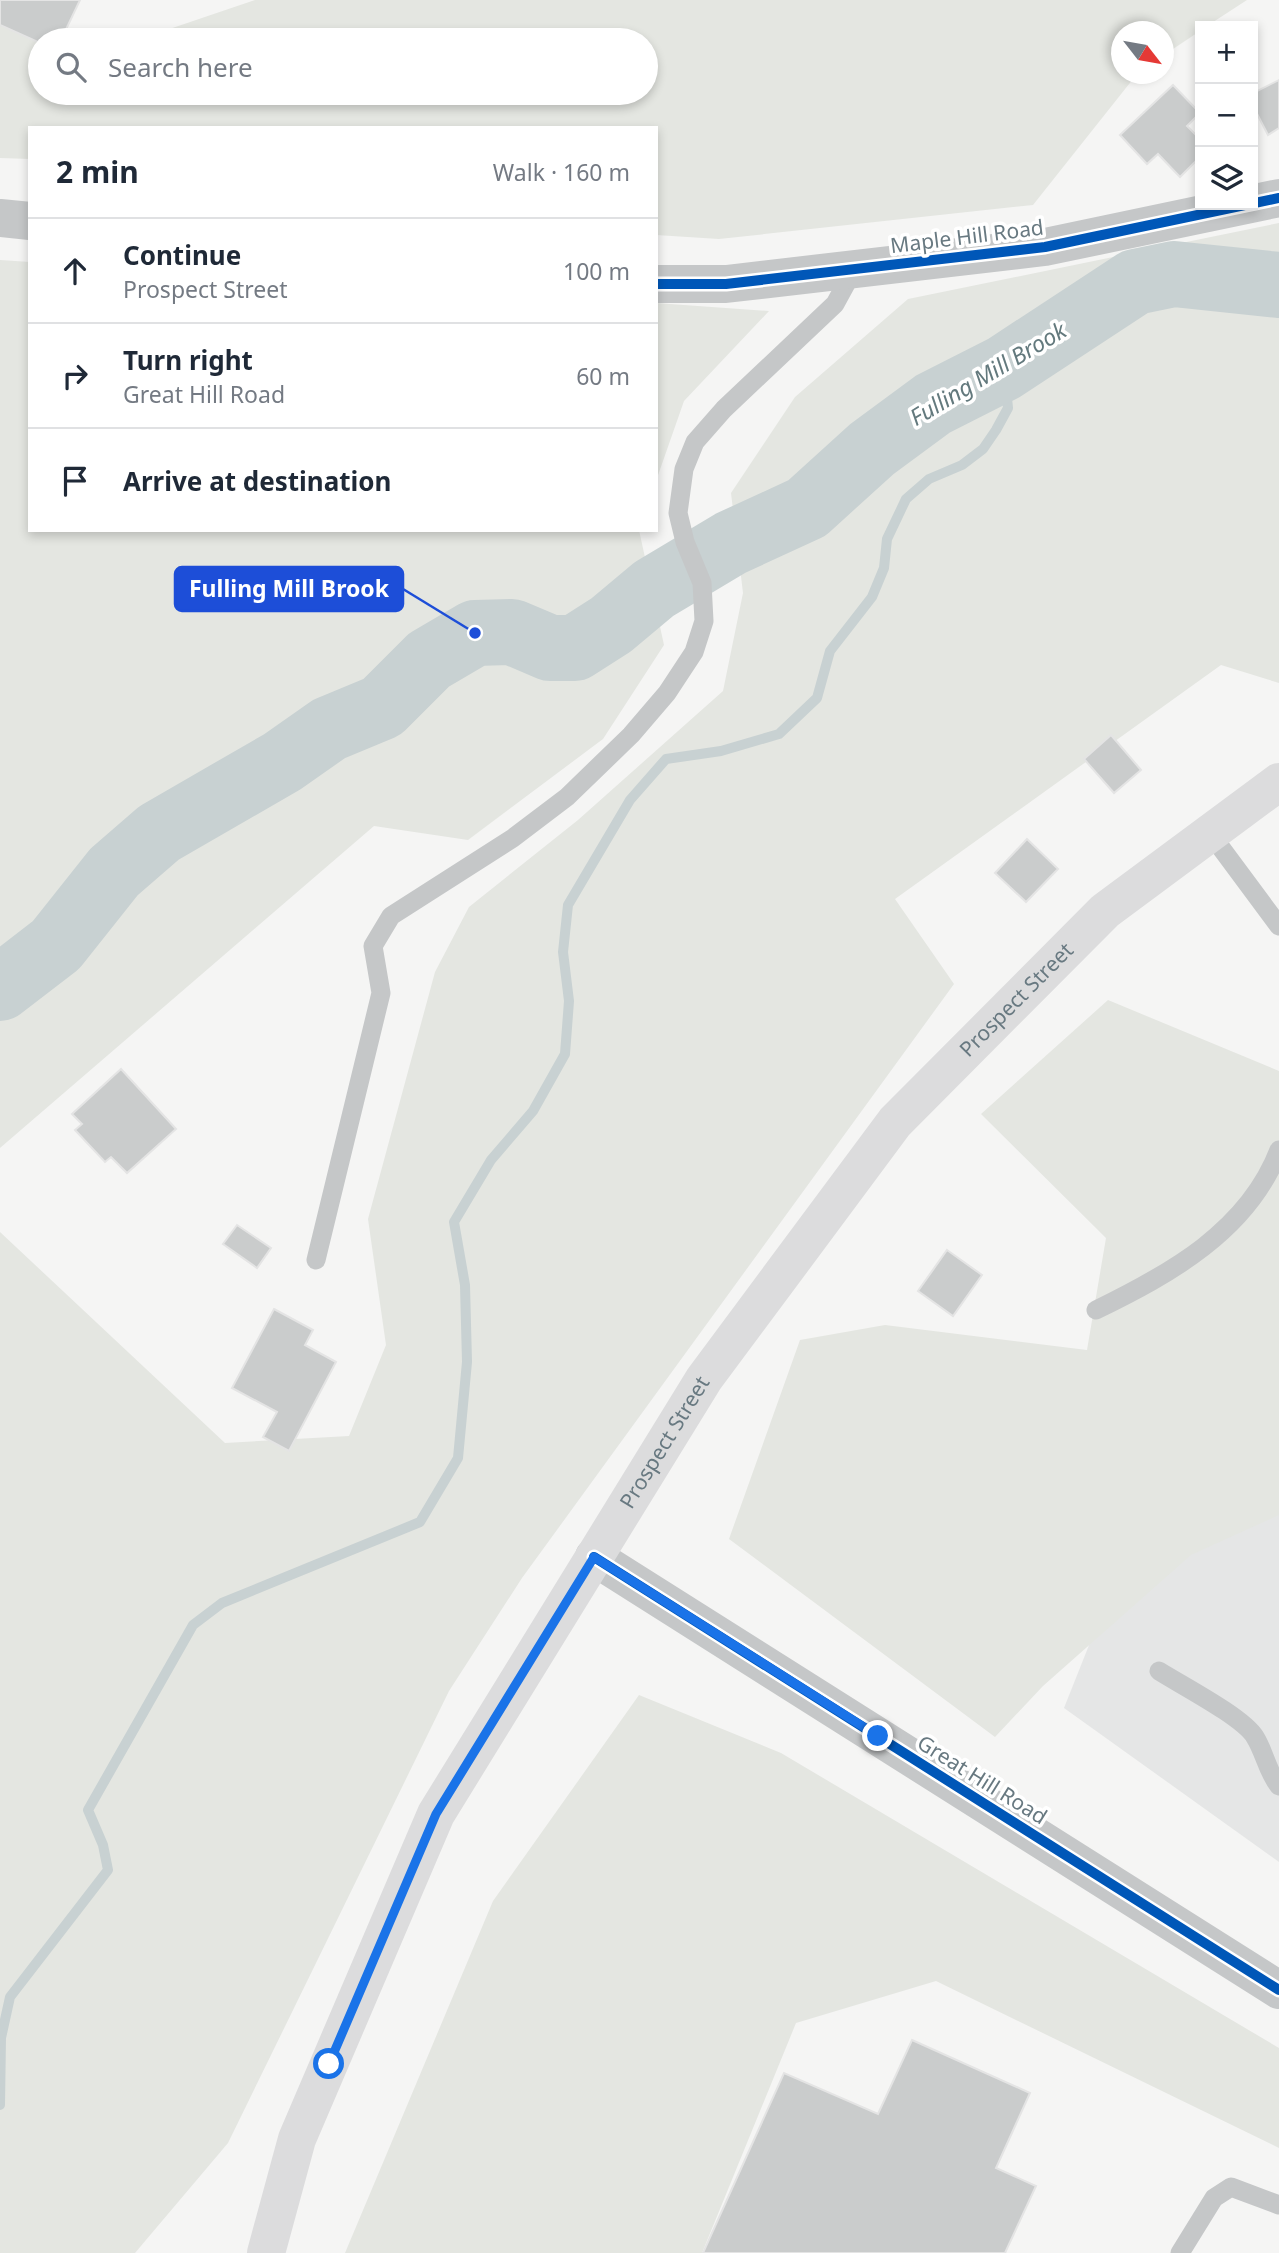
<!DOCTYPE html>
<meta charset="utf-8">
<style>
:root{--surface:#fff;--page:#f2f2f3;--text:#1f2937;--muted:#747a83;--line:#e0e1e3}
body{margin:0;font-family:"Noto Sans",sans-serif;background:var(--page);color:var(--text)}
.controls{position:absolute;right:21px;top:21px;display:grid;overflow:hidden;border-radius:0px;box-shadow:0 4px 10px #0003}
.controls button{width:63px;height:63px;display:grid;place-items:center;padding:0;border:0;border-bottom:2px solid var(--line);background:var(--surface);color:var(--text);font:35px sans-serif}
.compass{position:absolute;left:1111px;top:21px;width:63px;height:63px;border-radius:50%;background:var(--surface);box-shadow:0 4px 10px #0003;rotate:121deg}
.stop{position:absolute;width:21px;height:21px;margin:-16px;border:5px solid #1a73e8;border-radius:50%;background:#fff}
.stop.end{background:#1a73e8;border-color:#fff;box-shadow:0 2px 7px #0008}
.list{margin:0;padding:0;list-style:none}
h2{display:flex;justify-content:space-between;align-items:center;height:91px;margin:0;padding:0 28px;font-size:30px}
h2 small{font-size:23px;font-weight:400;color:var(--muted)}
.list li{display:grid;grid-template-columns:46px 1fr auto;gap:21px;align-items:center;box-sizing:border-box;height:105px;padding:0 28px;border-top:2px solid var(--line)}
.list b{display:block;font-size:26px;white-space:nowrap}
.list p{margin:0;font-size:23px;white-space:nowrap;color:var(--muted)}
.list em{font-size:23px;font-style:normal;color:var(--muted)}
.icon{flex:none;width:38px;height:38px;fill:none;stroke:currentColor;stroke-width:2;stroke-linecap:round;stroke-linejoin:round}
.map{position:relative;flex:none;width:1279px;height:2253px;overflow:hidden}
.search{position:absolute;background:var(--surface);box-shadow:0 4px 10px #0003;left:28px;top:28px;width:630px;height:77px;display:flex;align-items:center;gap:18px;box-sizing:border-box;padding:0 24px;border-radius:38px;color:var(--muted);font-size:26px}
.panel{position:absolute;background:var(--surface);box-shadow:0 4px 10px #0003;left:28px;top:126px;width:630px;height:406px;border-radius:0px}
.map>svg:first-child{display:block}
</style>
<div class="map">
<svg width="1279" height="2253" viewBox="0 0 1279 2253">
<rect width="100%" height="100%" fill="#f5f5f4"/>
<path fill="#e5e6e6" d="M1279,1474V1862L1064,1708L1132,1537Z"/>
<g fill="#e4e6e1">
<path d="M255,0H1247L1207,26H1200V31L1164,55V32H1122V74H1137L1033,205L719,239L656,235V128H30V159L0,158V23L41,40L40,93H646V40H137Z"/>
<path d="M1279,223V683L1221,665L895,899L954,984L522,1578L449,1691L228,2143L135,2253H0V1232L225,1443L349,1436L386,1345L368,1219L435,972L469,907L578,820L723,691L743,593L731,493L795,397L908,299Z"/>
<path d="M0,260L30,262V530H639L664,645L603,739L468,840L374,826L0,1148Z"/>
<path d="M656,303L769,311L684,401L656,481Z"/>
<path d="M1108,1000L1279,1071V1515L1191,1555L1043,1686L995,1737L729,1539L800,1340L885,1325L1087,1350L1106,1238L981,1114Z"/>
<path d="M639,1695L781,1753L1279,2048V2148L936,1981L796,2023L702,2253H345L493,1901Z"/>
</g>
<g fill="none" stroke-linecap="round" stroke-linejoin="round">
<path stroke="#c8d1d2" stroke-width="10" d="M0,2105L1,2038L10,1997L108,1870L103,1845L88,1810L193,1625L222,1603L420,1522L458,1458L467,1362L465,1285L454,1222L491,1160L533,1111L565,1054L569,1001L563,952L568,905L630,800L666,759L721,751L779,734L817,698L830,651L872,597L884,568L887,539L906,499L929,479L962,465L983,449L996,430L1008,408L1004,368"/>
<path stroke="#c8d1d2" stroke-width="66" d="M0,988L56,945L114,872L159,833L282,762L329,729L382,707L429,660L475,633L512,632L550,648H575L611,625L654,589L731,543L807,508L872,449L933,404L1004,368L1135,282L1174,274L1279,285"/>
</g>
<g fill="#cacccc" stroke="#e4e4e4" stroke-width="2">
<path d="M0,0H80L61,40H40V43L0,25Z"/>
<path d="M1279,80V128L1268,135L1253,106V93Z"/>
<path d="M1173,85L1200,113L1187,126L1200,139V157L1180,177L1158,154L1147,164L1120,135Z"/>
<path d="M1111,735L1141,770L1114,793L1084,759Z"/>
<path d="M1027,839L1058,869L1026,902L995,873Z"/>
<path d="M121,1069L176,1129L127,1173L111,1157L105,1162L75,1130L82,1124L72,1114Z"/>
<path d="M237,1225L271,1248L257,1268L223,1244Z"/>
<path d="M947,1250L982,1275L953,1316L918,1291Z"/>
<path d="M274,1309L313,1330L305,1345L336,1362L289,1451L263,1437L277,1412L232,1388Z"/>
<path d="M912,2040L1030,2093L996,2168L1036,2186L1005,2253H703L784,2073L878,2114Z"/>
</g>
<g fill="none" stroke-linecap="round" stroke-linejoin="round">
<g stroke="#c5c7c8" stroke-width="19">
<path d="M1210,833L1279,926"/>
<path d="M316,1260L381,993L373,946L391,916L513,838L567,797L631,735L667,693L694,652L704,621L702,583L685,542L678,513L684,469L695,442L724,409L835,304L853,271"/>
<path d="M1096,1310C1170,1274 1248,1231 1279,1150"/>
<path d="M1159,1671C1181,1685 1243,1717 1255,1737C1265,1753 1267,1771 1279,1786"/>
<path d="M1180,2253L1214,2198L1231,2187L1279,2205"/>
</g>
<path stroke="#c5c7c8" stroke-width="38" d="M594,1557L1279,1990"/>
<g stroke="#c5c7c8" stroke-width="38">
<path d="M0,218L30,221"/>
<path d="M656,284H726L1045,247L1279,198"/>
</g>
<path stroke="#dcdcdd" stroke-width="38" id="s1" d="M266,2253L297,2139L436,1814L704,1379L895,1122L1105,911L1279,782"/>
<defs>
<g id="cycleway">
<path d="M656,284H726L1045,247L1279,198"/>
<path d="M594,1557L1279,1990"/>
</g>
</defs>
<use href="#cycleway" stroke="#fff" stroke-width="15"/>
<use href="#cycleway" stroke="#0057b8" stroke-width="10"/>
</g>
<g fill="none" stroke-linecap="round" stroke-linejoin="round">
<path stroke="#1a73e8" stroke-width="9" d="M329,2064L436,1814L594,1557L878,1736"/>
</g>
<g text-anchor="middle" stroke-width="7" stroke-linejoin="round" paint-order="stroke">
<g font-size="21" fill="#687981" stroke="#fff">
<text transform="translate(967 237) rotate(-7)" y="7">Maple Hill Road</text>
<text dy="7" stroke="none"><textPath href="#s1" startOffset="1475">Prospect Street</textPath></text>
<text dy="7" stroke="none"><textPath href="#s1" startOffset="908">Prospect Street</textPath></text>
<text transform="translate(982 1780) rotate(32)" y="7">Great Hill Road</text>
</g>
<g font-size="23" font-style="italic" fill="#63797d" stroke="#fff">
<text transform="translate(988 374) rotate(-31)" y="8">Fulling Mill Brook</text>
</g>
</g>
<path fill="none" stroke="#1d4ed8" stroke-width="2.5" d="M475 633L403 589"/>
<circle fill="#1d4ed8" stroke="#fff" stroke-width="2.5" cx="475" cy="633" r="7"/>
<rect fill="#1d4ed8" stroke="#1d4ed8" stroke-width="2.5" x="175" y="567" width="228" height="44" rx="7"/>
<g font-size="23" text-anchor="middle" font-weight="bold" fill="#fff">
<text x="289" y="597">Fulling Mill Brook</text>
</g>
</svg>
<div class="controls">
<button>+</button>
<button>−</button>
<button><svg class="icon" aria-label="layers" viewBox="0 0 24 24"><path d="M12 4l9 5-9 5-9-5zM3 14l9 5 9-5"/></svg></button>
</div>
<svg class="compass" viewBox="-18 -18 36 36"><path d="M0-13l5 13h-10z" fill="#e53935"/><path d="M0 13l5-13h-10z" fill="#747a83"/></svg>
<div class="stop" style="left:329px;top:2064px"></div>
<div class="stop end" style="left:878px;top:1736px"></div>
<div class="search"><svg class="icon" aria-label="search" viewBox="0 0 24 24"><circle cx="10" cy="10" r="6"/><path d="M15 15l6 6"/></svg>Search here</div>
<section class="panel">
<h2>2 min<small>Walk · 160 m</small></h2>
<ul class="list">
<li><svg class="icon" aria-label="ahead" viewBox="0 0 24 24"><path d="M12 20V5M6 11l6-6 6 6"/></svg><div><b>Continue</b><p>Prospect Street</p></div><em>100 m</em></li>
<li><svg class="icon" aria-label="right" viewBox="0 0 24 24"><path d="M7 20v-9h11M14 6l5 5-5 5"/></svg><div><b>Turn right</b><p>Great Hill Road</p></div><em>60 m</em></li>
<li><svg class="icon" aria-label="arrive" viewBox="0 0 24 24"><path d="M6 21V4h12l-3 4 3 4H6"/></svg><div><b>Arrive at destination</b></div></li>
</ul>
</section>
</div>
